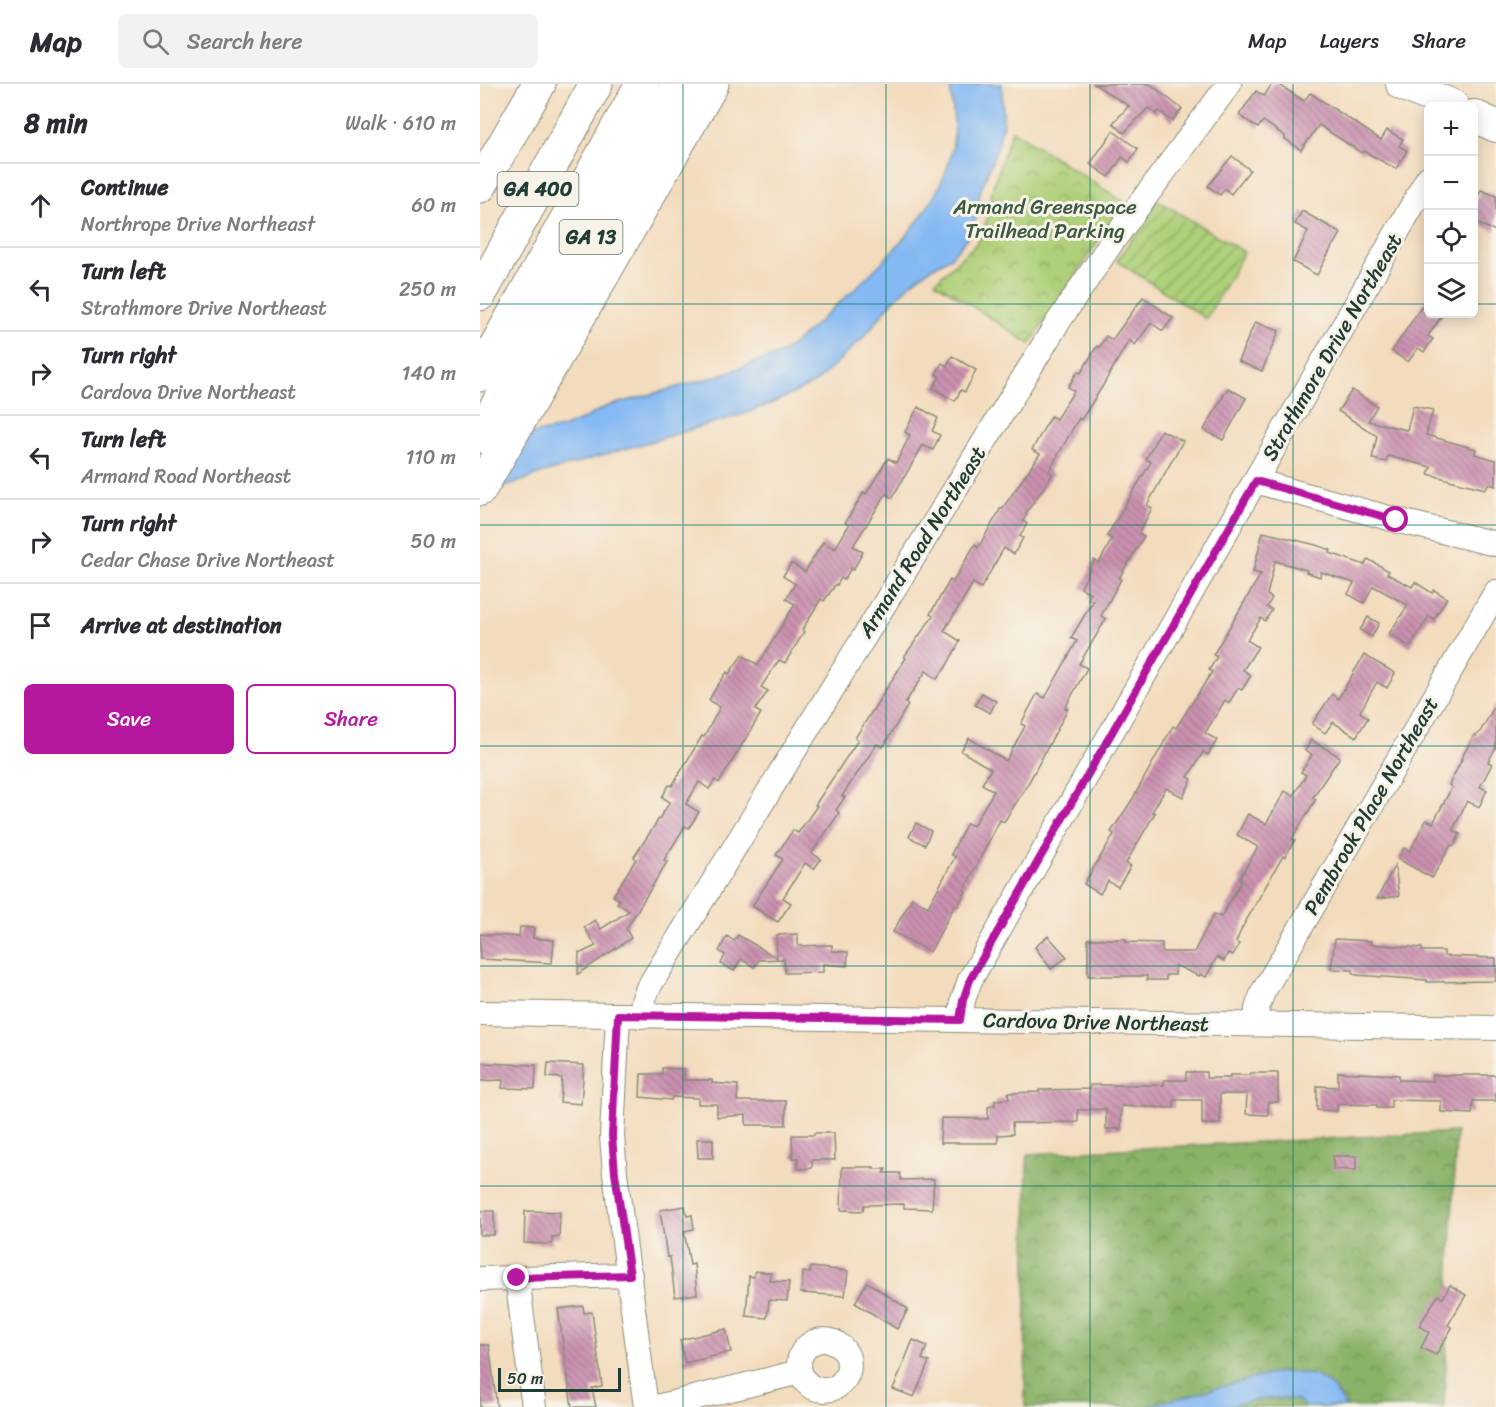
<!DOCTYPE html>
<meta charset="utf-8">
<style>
:root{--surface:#fff;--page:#f2f2f3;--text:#2b2b33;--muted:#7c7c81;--line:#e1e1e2;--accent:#b5179e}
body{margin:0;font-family:Sriracha,sans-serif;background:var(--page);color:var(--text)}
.controls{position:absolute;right:18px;top:18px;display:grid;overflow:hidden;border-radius:9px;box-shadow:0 3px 15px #0003}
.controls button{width:54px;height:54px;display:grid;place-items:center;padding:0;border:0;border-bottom:2px solid var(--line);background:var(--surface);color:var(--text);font:30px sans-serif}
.scale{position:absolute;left:18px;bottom:15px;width:123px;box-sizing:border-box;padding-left:6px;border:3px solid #1f3d34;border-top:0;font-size:16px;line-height:21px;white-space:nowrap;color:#1f3d34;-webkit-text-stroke:4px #f7f3e8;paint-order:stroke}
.stop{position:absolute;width:18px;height:18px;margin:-14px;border:4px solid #b5179e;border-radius:50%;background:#fff}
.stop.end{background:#b5179e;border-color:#fff;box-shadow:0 2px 6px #0008}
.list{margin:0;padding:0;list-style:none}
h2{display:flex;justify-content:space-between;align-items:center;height:78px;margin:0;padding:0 24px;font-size:26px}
h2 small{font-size:20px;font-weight:400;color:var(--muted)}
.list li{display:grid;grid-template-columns:39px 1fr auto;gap:18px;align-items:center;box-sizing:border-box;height:84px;padding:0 24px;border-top:2px solid var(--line)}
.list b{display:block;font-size:22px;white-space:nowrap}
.list p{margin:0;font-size:20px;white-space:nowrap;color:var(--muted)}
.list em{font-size:20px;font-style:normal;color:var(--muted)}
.actions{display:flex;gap:12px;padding:18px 24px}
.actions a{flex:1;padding:14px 0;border:2px solid var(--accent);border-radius:9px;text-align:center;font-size:21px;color:var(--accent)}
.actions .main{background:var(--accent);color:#fff}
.icon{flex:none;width:33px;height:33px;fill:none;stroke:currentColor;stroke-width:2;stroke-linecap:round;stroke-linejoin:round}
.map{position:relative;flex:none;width:1016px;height:1323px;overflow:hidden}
header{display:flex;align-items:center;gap:36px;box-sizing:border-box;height:84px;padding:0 30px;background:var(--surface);border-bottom:2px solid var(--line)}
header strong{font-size:28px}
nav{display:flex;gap:33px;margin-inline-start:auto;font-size:21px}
.search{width:420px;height:54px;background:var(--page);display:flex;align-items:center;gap:15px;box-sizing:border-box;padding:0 21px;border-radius:9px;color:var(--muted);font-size:22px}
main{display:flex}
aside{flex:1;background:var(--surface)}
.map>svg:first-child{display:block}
</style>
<header>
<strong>Map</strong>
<div class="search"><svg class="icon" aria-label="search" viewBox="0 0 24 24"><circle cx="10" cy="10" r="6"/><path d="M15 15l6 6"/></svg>Search here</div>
<nav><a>Map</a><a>Layers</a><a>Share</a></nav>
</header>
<main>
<aside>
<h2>8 min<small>Walk · 610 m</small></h2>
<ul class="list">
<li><svg class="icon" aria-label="ahead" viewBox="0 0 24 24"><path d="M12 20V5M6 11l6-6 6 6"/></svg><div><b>Continue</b><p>Northrope Drive Northeast</p></div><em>60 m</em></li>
<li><svg class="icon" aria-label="left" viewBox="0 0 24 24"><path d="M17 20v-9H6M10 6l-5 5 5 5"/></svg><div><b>Turn left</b><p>Strathmore Drive Northeast</p></div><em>250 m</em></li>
<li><svg class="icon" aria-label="right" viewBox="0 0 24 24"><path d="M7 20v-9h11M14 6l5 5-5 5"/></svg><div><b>Turn right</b><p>Cardova Drive Northeast</p></div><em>140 m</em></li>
<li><svg class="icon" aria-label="left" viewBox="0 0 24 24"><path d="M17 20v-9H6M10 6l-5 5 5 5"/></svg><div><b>Turn left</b><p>Armand Road Northeast</p></div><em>110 m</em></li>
<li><svg class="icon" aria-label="right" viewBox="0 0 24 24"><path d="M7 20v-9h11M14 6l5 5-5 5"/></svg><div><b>Turn right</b><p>Cedar Chase Drive Northeast</p></div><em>50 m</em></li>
<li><svg class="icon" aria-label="arrive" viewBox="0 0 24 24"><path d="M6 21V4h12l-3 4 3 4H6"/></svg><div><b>Arrive at destination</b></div></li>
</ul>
<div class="actions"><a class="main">Save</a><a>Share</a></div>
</aside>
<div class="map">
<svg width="1016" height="1323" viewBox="0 0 1016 1323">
<defs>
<pattern id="forest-crowns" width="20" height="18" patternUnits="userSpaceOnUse" patternTransform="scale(1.5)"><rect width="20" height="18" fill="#8ab268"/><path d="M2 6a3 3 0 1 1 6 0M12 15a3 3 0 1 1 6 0" fill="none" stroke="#709256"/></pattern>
<pattern id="park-crowns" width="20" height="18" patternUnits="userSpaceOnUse" patternTransform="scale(1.5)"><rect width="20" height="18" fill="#aed078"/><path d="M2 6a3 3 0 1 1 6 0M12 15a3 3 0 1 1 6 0" fill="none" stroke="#8daa63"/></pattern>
<pattern id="garden-furrows" width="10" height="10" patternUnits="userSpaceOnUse" patternTransform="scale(1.5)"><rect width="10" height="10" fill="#aed078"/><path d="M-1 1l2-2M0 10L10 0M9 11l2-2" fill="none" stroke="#8daa63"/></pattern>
<pattern id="building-back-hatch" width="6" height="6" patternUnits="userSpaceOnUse" patternTransform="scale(1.5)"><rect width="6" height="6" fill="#cb91b0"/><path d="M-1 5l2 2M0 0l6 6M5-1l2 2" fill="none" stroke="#a47890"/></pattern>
</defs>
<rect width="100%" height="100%" fill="#f7f3e8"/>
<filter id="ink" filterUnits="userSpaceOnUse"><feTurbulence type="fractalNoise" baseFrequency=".0167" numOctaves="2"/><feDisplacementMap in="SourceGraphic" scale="12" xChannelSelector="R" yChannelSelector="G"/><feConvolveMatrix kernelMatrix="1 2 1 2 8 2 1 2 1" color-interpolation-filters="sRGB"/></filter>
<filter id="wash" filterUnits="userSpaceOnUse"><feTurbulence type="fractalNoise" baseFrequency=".008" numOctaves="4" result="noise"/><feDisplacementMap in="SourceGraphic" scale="24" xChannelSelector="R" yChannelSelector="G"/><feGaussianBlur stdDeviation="1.35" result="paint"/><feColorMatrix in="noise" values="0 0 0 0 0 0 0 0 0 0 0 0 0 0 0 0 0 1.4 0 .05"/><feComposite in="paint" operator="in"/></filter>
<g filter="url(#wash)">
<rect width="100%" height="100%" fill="#f3dcbd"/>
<path fill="url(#forest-crowns)" stroke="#54784e" stroke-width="1.5" d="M976,1048L964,1323H545L547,1070Z"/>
<path fill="url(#park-crowns)" stroke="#668656" stroke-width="1.5" d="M532,46L644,118L550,260L455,198L497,159L507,136L513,102Z"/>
<path fill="url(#garden-furrows)" stroke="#668656" stroke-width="1.5" d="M677,116L764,168L726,235L637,177Z"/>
<g fill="#85b9f3" stroke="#527b94" stroke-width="1.5">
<path d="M470,0H522L523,38L518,62L500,108L497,132L487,154L471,173L450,185L430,200L413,217L382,255L335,299L290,320L267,329L63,389L0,413V369L52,350L81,344L104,335L125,323L234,293L302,269L315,259C369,208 463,137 473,60C476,40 472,20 470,0Z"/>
<path d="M799,1288C834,1289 848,1290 866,1323H826L818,1317L801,1314L777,1316L743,1323H663Z"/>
</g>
<g id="blocks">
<g fill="url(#building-back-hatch)">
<path d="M614,0H670L702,25L692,37L679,27L676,30L668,24L644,49L633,39L649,22Z"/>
<path d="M792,0H798L824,17L830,9L901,56L907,46L923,55L919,62L927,67L916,85L884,67L882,69L839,41L821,66L804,54L805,52L783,37L778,44L759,31L776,7L784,12Z"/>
<path d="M633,47L658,65L649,78L642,73L629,93L610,80Z"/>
<path d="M752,72L770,86L751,110L745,105L740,111L728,102Z"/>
<path d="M1001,106L1016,112V147L993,138V123Z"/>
<path d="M822,127L861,149L855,160L854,159L837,191L813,178L828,147L815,140Z"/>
<path d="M663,213L693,234L683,247L671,239L655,261L649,256L622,303L601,336L599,334L569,387L573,390L546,429L547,430L543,437L547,440L540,452L543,454L534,470L524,464L501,504L493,499L464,547L480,557L466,583L457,595L446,587L425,619L428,621L403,663L397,660L362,712L365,713L356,726L359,729L332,769L341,775L334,785L325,779L303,814L311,819L298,838L272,822L303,775L296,771L313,746L318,749L337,722L335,721L378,656L375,654L426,574L424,573L453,532L450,530L470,496L473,498L495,460L498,464L521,424L522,425L560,370L552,366L571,332L576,335L594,307L588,303L598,287L601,289L617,262L619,264L626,252L632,256Z"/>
<path d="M948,213V230H963L948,252L953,255L944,268L938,264L928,278L912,267Z"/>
<path d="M775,238L799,247L782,287L758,277Z"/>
<path d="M472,272L496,286L485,308L481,306L475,317L453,304L460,293L456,290L462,279L467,282Z"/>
<path d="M748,304L766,314L743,356L724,346Z"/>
<path d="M872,306L897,322L888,337L927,346L933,322L953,326L946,351L996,365L995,370L1016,376V402L1008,400L1006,405L977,398L948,390L951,383L908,372L906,378L892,375L897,352L858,327Z"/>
<path d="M438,323L458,334L452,347L460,351L453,366L443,361L412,414L406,410L373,462L383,468L373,486L371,484L364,496L361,494L357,501L356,500L344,517L341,515L322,546L324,548L305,579L299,576L281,603L288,607L275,626L281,629L239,699L235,696L229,705L219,698L206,720L219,728L209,744L205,742L184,776L187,778L146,845L151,854L98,890L99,868H103L116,862L104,843L115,836L121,845L149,827L137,819L140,816L133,812L156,775L154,773L190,718L182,713L189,701L192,702L222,652L224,653L240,623L229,616L236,604L247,588L249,590L262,571L278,581L315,520L306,515L315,500L303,492L311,479L325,488L343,458L355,465L369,441L365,439L384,408L386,410L408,374L416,379L430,351L425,348Z"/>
<path d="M681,346L703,357L667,421L672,424L659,449L664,452L639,494L641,495L621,532L626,535L599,580L607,584L585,624L588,625L549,698L524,738L520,736L484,806L486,807L478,822L475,821L450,868L413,848L432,814L448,823L475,773L471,770L487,739L493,742L514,707L502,700L511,685L481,667L489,654L526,677L545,642L541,640L557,610L565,614L597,557L591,554L613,517L608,515L611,509L601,504L614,476L619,479L632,455L627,452L671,378L666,375Z"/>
<path d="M783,448L836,461L851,466L850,469L885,481L888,475L909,487L907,490L932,503L935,498L952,509L954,506L967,514L954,535L949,532L930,563L909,550L928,521L893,502L884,519L868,510L874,499L841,488L840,493L826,488L827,486L795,477L787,511L792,514L787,523L792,526L785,537L781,534L767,556L778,563L763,586L771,591L762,606L758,604L749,619L745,616L725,649L737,656L728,671L723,668L708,693L712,695L703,713L686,704L672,728L675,729L646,779L651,782L638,803L628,797L620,810L604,800L634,750L631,748L652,716L693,642L696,644L732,588L729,586L737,573L733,571L781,490L773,488Z"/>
<path d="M888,533L899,539L892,553L880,546Z"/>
<path d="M884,571L915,589L907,604L897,598L880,628L888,634L876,653L853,638L845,649L832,640L852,610L858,615Z"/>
<path d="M502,609L516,617L510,629L495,621Z"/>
<path d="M1016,620V663L1008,678L1012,680L1000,703L1007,706L999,723L987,717L973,746L980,750L974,762L971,761L952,794L918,775L924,764L930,767L946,736L953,739L972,703L969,701L982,675H981L994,651L996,652L1000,648Z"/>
<path d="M831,656L860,673L833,713L836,715L812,755L815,756L805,773L803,772L762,844L756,858L759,860L753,871L748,869L744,877L737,873L726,893L720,890L719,892L695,881V891H686V896H667V892H608V855H646V858L682,859V868H714L734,830L741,833L762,797L759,795L778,763L757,751L768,730L786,740L805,707L813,712L826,691L821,688L832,671L825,667Z"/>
<path d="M436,739L451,747L445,761L429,753Z"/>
<path d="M915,781L919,812L897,815Z"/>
<path d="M40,843L54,844L53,854L74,856L72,879L0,875V850L39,853Z"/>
<path d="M318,850V862L352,861V867L368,868L367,882L343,880V888L305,889L304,875L279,876L274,883L261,875L254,887L241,880L245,871L239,867L247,852L254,857L258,851L297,874L296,851Z"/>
<path d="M568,852L587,873L571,885L555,863Z"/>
<path d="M855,855L891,857L890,860L942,864V867H964V872L1016,874V897L947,898V896L876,891L873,889V886L851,885Z"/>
<path d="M0,979L56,981L55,1005L22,1004L23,996L0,997Z"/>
<path d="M68,979L104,981L101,1020L80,1018L82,994L67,993Z"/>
<path d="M182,984L204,985V996H232V999L258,1001L257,1017H306V1041H266V1031L237,1033V1020H218V1014L192,1013L191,1016L160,1013L161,990H182Z"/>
<path d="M706,988H726V994H750V991H770V989H798V1018H788V1031L766,1030L767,1010H740V1040H722V1016H694V1024L641,1022V1045H626V1025L598,1026V1038L532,1039L533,1050L518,1051V1059H460L461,1034L508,1035V1023L515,1021V1016L529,1015L528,1009L559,1008V1006L610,1005V1001H684V996H706Z"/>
<path d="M858,988L919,991V996L953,997V991H1016V1017H993L992,1030L961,1028V1017L911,1016V1024H897V1021L857,1020V1027L837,1026V1002L858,1003Z"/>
<path d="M334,1049H354L355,1076H332V1084L318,1085V1074H313L312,1051H334Z"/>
<path d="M217,1055H233V1074H218Z"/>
<path d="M853,1072H876V1086L853,1085Z"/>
<path d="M362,1083H394L393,1085H406L404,1089H420L421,1096L454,1095L452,1125L424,1124V1120L384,1121L383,1127L361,1126Z"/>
<path d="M205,1122L207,1132L212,1131L214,1145L204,1147L210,1181L214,1180L217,1210L195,1213L190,1173H187L180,1126Z"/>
<rect x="0" y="1127" width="14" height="24"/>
<path d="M45,1127L80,1128L79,1153H72V1160L44,1159Z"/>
<path d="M331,1183L368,1187L365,1212L321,1209L323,1188L330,1189Z"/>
<path d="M275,1187L291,1189L290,1197L309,1198L307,1217L289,1216L287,1234L266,1232L269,1192L274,1193Z"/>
<path d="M387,1198L428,1225L417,1245L375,1219Z"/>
<path d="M970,1201L986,1211L968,1241L972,1244L956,1271L941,1264L949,1248L939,1242L958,1211L963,1214Z"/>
<path d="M103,1222L104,1229L112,1228L122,1302L112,1304L116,1323H92L78,1225Z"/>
<path d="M246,1245L251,1268L205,1279L200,1256Z"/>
<path d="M433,1256L447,1262L442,1275L449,1278L434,1313L413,1305Z"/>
<path d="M0,1261H9L17,1323H0Z"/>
</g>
</g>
</g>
<g filter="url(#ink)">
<use href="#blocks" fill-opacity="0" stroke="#898c78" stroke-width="1.5"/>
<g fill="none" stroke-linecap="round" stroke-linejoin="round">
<defs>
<g id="minor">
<path d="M775,397L916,436L1016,460"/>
<path d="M0,929L1016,944"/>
<path d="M138,931L132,1052L135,1089L166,1323"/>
<path d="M161,932L163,917L168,904L578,238L634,155L749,0"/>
<path d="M480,936L483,916L490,896L948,94"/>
<path d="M776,940L777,924L783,908L1016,508"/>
<path d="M37,1194L54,1323"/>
<path d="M0,1195L150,1191"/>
<circle cx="344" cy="1281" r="25"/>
<path d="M177,1323L320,1288"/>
</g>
<g id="major">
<path d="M922,0L973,22"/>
<path d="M994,32L1016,42"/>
</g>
<g id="highway">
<path d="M0,102L59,0"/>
<path d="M0,210L116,0"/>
<path d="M0,291L162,0"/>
<path d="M0,352L198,0"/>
<path d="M0,405L232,0"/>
</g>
</defs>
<use href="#minor" stroke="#898c78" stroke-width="26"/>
<use href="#major" stroke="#898c78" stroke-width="34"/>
<use href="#highway" stroke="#898c78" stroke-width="35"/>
<use href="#minor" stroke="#fff" stroke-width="24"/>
<use href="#major" stroke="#fff" stroke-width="32"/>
<use href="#highway" stroke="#fff" stroke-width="33"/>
</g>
</g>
<g fill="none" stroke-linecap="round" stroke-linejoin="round" filter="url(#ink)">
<path stroke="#b5179e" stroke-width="8" d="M37,1194L150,1191L135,1089L132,1052L138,931L480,936L483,916L490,896L776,397L916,436"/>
</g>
<path fill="none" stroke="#0f766e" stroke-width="1.5" stroke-opacity="0.55" d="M203,0V1323M406,0V1323M610,0V1323M813,0V1323M0,220H948M994,220H1016M0,441H1016M0,662H1016M0,882H1016M0,1102H1016"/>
<g text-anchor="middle" stroke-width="6" stroke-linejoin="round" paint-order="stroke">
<g fill="#f7f3e8" stroke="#60746a" stroke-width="1.5">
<rect x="17.5" y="88" width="81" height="34" rx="4.5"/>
<rect x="79.5" y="136" width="63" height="34" rx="4.5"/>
</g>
<g font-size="20" font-weight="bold" fill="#1f3d34">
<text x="58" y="112">GA 400</text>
<text x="111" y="160">GA 13</text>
</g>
<g font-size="21" fill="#3c5a42" stroke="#f7f3e8">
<text x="565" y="130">Armand Greenspace<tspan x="565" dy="24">Trailhead Parking</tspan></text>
</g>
<g font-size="21" fill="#1f3d34" stroke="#f7f3e8">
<text transform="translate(852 263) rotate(-60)" y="7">Strathmore Drive Northeast</text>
<text transform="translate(442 458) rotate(-58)" y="7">Armand Road Northeast</text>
<text transform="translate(891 722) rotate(-60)" y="7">Pembrook Place Northeast</text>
<text transform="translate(616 938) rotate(1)" y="7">Cardova Drive Northeast</text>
</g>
</g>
</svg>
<div class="controls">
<button>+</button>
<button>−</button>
<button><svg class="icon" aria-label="locate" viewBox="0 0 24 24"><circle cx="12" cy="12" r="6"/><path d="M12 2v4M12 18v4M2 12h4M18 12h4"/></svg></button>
<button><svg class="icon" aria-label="layers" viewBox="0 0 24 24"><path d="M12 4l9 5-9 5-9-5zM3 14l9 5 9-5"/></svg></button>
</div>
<div class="scale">50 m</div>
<div class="stop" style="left:916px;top:436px"></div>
<div class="stop end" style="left:37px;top:1194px"></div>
</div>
</main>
